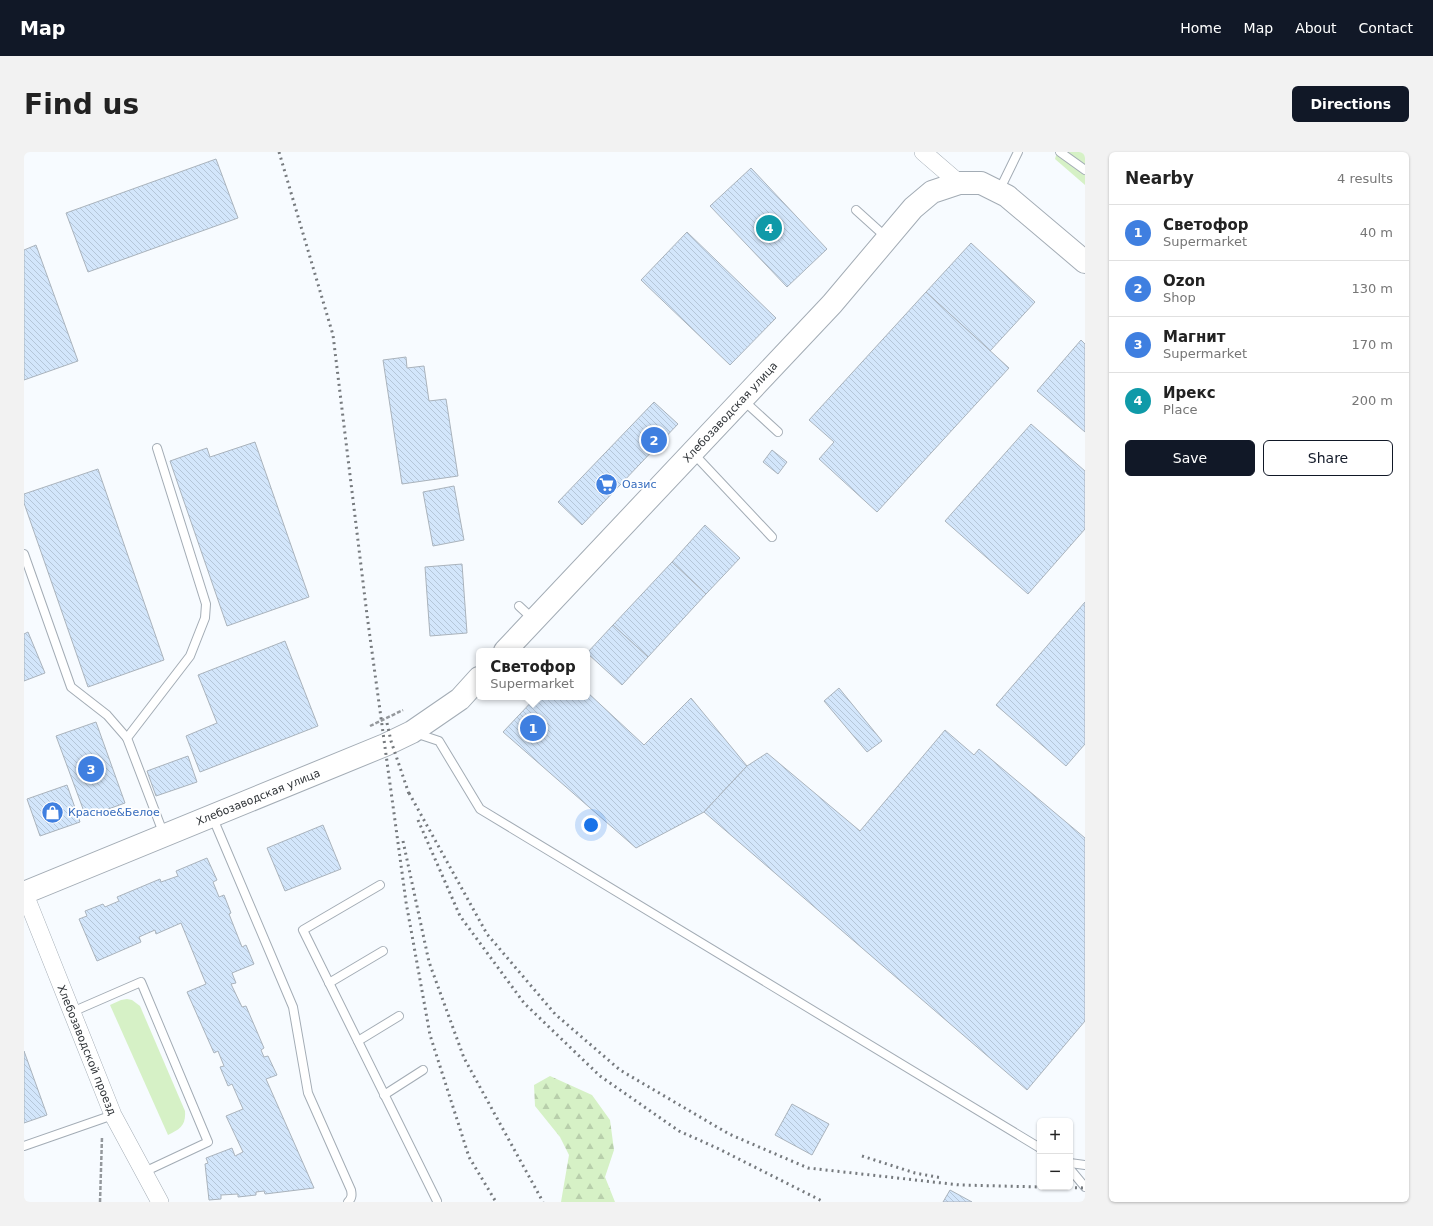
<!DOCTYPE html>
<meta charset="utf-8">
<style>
:root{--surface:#fff;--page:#f2f2f2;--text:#222;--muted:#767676;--line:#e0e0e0;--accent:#111827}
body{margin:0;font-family:"DejaVu Sans",sans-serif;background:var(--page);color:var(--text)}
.controls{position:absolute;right:12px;bottom:12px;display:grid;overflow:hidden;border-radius:6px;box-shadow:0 1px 3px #0004}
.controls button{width:36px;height:36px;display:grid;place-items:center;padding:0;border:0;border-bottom:1px solid var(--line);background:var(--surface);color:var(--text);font:20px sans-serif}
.you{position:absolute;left:567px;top:673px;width:14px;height:14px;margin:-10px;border:3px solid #fff;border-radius:50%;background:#1a73e8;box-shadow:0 0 0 6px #1a73e833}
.badge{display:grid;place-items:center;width:26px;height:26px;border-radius:50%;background:var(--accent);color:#fff;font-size:13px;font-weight:700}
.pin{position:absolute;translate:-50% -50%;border:2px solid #fff;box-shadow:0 1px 4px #0006}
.popup{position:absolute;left:452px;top:496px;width:114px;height:52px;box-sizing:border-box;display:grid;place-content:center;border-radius:6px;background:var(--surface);filter:drop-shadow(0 1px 3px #0005);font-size:13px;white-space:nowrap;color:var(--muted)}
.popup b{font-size:15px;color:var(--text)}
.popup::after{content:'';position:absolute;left:50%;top:100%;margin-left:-8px;border:8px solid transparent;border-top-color:var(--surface)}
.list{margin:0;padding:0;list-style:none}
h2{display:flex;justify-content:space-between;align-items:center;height:52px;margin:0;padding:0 16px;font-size:17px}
h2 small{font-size:13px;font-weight:400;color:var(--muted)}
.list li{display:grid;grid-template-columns:26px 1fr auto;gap:12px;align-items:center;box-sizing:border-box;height:56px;padding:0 16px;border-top:1px solid var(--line)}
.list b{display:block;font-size:15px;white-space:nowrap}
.list p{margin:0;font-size:13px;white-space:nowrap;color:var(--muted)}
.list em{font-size:13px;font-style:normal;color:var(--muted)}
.actions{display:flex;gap:8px;padding:12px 16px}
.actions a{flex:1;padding:9px 0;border:1px solid var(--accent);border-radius:6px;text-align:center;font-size:14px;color:var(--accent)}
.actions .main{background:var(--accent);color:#fff}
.map{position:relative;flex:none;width:1061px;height:1050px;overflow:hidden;border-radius:6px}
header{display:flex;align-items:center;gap:24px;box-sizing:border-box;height:56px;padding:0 20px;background:var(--accent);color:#fff}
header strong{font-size:19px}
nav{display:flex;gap:22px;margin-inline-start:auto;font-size:14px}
.intro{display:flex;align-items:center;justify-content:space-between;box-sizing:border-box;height:96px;padding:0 24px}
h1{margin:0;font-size:28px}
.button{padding:10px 18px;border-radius:6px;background:var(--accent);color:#fff;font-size:14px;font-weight:700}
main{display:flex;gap:24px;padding:0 24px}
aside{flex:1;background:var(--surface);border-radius:6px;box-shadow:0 1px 3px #0004}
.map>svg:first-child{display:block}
</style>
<header>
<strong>Map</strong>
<nav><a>Home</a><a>Map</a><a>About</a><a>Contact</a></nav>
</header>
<div class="intro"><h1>Find us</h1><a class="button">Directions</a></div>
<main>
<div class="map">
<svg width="1061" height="1050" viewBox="0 0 1061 1050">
<defs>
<pattern id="forest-firs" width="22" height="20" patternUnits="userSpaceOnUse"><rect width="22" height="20" fill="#d6f1c6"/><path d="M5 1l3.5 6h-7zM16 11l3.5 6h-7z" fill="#b8cfab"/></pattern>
<pattern id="building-back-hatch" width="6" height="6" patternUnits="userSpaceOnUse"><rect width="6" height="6" fill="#d3e6fb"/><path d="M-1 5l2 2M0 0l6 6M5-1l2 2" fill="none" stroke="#b5c6d8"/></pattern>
</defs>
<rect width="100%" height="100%" fill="#f7fbff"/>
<path fill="url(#forest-firs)" d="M526,924L568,943L586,968L590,998L581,1025L591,1050H537L545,1003L536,985L511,954L510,933Z"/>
<g fill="#d6f1c6">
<path d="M1033,0H1061V33L1031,7Z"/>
<path d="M103,847L108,848L116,854L161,959C162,974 156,977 144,983L86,853L97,848Z"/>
</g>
<g fill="url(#building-back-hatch)" stroke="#aab3bc">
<path d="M192,7L214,66L64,120L42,61Z"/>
<path d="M727,16L803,97L763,135L686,54Z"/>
<path d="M663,80L752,166L706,213L617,128Z"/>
<path d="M947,91L1011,150L966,199L902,140Z"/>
<path d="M12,93L54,209L0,228V98Z"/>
<path d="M902,140L985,216L853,360L795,307L810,290L785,268Z"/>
<path d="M1057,188L1061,192V280L1013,239Z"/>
<path d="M382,205L383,216L400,214L405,249L422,247L434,324L378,332L359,208Z"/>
<path d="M630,250L654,272L558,373L534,350Z"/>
<path d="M1007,272L1061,319V377L1004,442L921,369Z"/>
<path d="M231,290L285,445L203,474L146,309L183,296L186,305Z"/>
<path d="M748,298L763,310L754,322L739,310Z"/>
<path d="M74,317L140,508L64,535L0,351V342Z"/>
<path d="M430,334L440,388L409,394L399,340Z"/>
<path d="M681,373L716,406L682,442L648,410Z"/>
<path d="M648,410L682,442L624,505L589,473Z"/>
<path d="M438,412L443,481L406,484L401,415Z"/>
<path d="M1061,450V592L1042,614L972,553Z"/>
<path d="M589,473L624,505L598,533L563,501Z"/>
<path d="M4,480L21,521L0,529V482Z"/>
<path d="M261,489L294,574L176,620L162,584L193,571L174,523Z"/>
<path d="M815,536L858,589L843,600L800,549Z"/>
<path d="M563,540L620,593L667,546L723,614L680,660L612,696L479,580L512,545H563Z"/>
<path d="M72,570L101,651L62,665L32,584Z"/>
<path d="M921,578L950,603L955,597L1061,686V869L1003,938L680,660L723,614L743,601L836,679Z"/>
<path d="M164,604L173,630L132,644L123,619Z"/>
<path d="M43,633L56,670L16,684L3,647Z"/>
<path d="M299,673L317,717L261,739L243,696Z"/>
<path d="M183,706L193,728L189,730L195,745L200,743L207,761L205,762L218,795L222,793L230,812L208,821L212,831L207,832L218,855L222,854L240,896L237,898L240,905L244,904L253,923L242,927L290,1036L241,1042L240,1039L232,1040V1043L214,1045V1042L197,1043V1047L185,1048L181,1012L184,1011L182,1006L208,996L211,1004L219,1000L202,964L219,957L208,932L204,934L196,915L200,914L194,899L190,901L163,840L182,832L157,771L132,782L131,778L115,785L117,790L73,809L55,767L63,764L61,759L79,752L81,755L95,749L93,745L136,727L137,730L154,724L152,719Z"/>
<path d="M0,899L23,963L0,971Z"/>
<path d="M768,952L805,972L788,1003L751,983Z"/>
<path d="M926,1038L948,1050H919Z"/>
</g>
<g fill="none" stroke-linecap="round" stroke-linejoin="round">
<defs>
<g id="service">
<path d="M1036,0L1061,18"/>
<path d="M975,39L994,0"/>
<path d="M832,58L863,86"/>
<path d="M719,248L754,280"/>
<path d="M133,296L182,452L181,466L166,504L103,586L140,683"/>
<path d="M669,301L748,385"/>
<path d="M0,402L47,535L83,563L103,586"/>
<path d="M495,454L510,468"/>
<path d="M391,581L415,589L456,657L1016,996"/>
<path d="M188,664L269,855L284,941L327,1038C328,1043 328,1046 324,1050"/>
<path d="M356,733L279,778L413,1049"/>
<path d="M305,831L359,799"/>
<path d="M48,860L117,830L184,990L120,1020"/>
<path d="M334,889L375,864"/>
<path d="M360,943L399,918"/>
<path d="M0,994L89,963"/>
<path d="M1046,1011L1061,1013"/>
<path d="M1046,1017L1061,1035"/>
</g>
<g id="minor">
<path d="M899,0L935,31"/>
<path d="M0,740L89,963L136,1050"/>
</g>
<g id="secondary">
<path d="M481,499L808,152L889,56L908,40L935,31H957L983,44L1061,110"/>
<path d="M0,741L361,593L388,580L436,547L455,526"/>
</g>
</defs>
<use href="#service" stroke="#a3acb5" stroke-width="10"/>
<use href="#minor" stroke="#a3acb5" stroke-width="18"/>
<use href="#secondary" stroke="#a3acb5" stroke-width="24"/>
<g stroke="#94989c" stroke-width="2.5" stroke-dasharray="4 2" stroke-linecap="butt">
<path d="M346,574L379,558"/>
<path d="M76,1050L78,985"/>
</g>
<use href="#service" stroke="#fff" stroke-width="8"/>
<use href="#minor" stroke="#fff" stroke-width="17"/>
<use href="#secondary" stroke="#fff" stroke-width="22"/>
<g stroke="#767a7e" stroke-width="3" stroke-dasharray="2 4" stroke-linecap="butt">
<path d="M255,0L309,183L343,463L372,676L382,750L406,883L445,1005L472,1050"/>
<path d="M363,571L367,589L386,645"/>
<path d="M385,641L463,782L531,862L596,918L705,982L784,1016L936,1033L1016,1035"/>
<path d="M394,668L436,764L500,851L576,924L655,979L693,996L800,1050"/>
<path d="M379,689L405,810L440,906L519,1050"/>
<path d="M838,1004L891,1021L918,1026"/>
<path d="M1033,1035L1061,1036"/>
</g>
</g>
<defs>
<symbol id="supermarket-disc" viewBox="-11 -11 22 22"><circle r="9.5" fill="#3f7fe0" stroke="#fff"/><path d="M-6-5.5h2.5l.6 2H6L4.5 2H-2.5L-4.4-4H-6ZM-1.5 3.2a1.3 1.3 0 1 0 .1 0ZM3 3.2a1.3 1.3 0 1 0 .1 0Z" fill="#fff"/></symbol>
<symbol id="shop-disc" viewBox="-11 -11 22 22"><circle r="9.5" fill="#3f7fe0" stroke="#fff"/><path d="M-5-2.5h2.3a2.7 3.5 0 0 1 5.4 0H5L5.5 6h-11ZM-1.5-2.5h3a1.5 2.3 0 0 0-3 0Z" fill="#fff"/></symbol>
</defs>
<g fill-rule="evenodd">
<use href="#supermarket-disc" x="570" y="320" width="25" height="25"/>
<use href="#shop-disc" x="16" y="648" width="25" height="25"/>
</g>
<g text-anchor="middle" stroke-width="3.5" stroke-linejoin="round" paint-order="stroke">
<g font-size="11" fill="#2f3337" stroke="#fff">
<text transform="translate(706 260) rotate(-47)" y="4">Хлебозаводская улица</text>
<text transform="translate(234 645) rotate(-22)" y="4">Хлебозаводская улица</text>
<text transform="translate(63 898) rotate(68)" y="4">Хлебозаводской проезд</text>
</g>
<g font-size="11" fill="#366cbe" stroke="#fff" text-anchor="start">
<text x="598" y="336">Оазис</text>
<text x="44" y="664">Красное&amp;Белое</text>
</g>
</g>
</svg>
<div class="controls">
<button>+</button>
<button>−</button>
</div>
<div class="you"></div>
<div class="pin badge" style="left:509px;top:576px;background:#3f7fe0">1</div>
<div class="popup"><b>Светофор</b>Supermarket</div>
<div class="pin badge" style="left:630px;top:288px;background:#3f7fe0">2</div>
<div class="pin badge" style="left:67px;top:617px;background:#3f7fe0">3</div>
<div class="pin badge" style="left:745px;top:76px;background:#0f9aa8">4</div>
</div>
<aside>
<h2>Nearby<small>4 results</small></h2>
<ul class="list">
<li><span class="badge" style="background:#3f7fe0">1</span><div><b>Светофор</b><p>Supermarket</p></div><em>40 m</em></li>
<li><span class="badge" style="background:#3f7fe0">2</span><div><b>Ozon</b><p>Shop</p></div><em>130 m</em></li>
<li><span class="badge" style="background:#3f7fe0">3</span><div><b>Магнит</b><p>Supermarket</p></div><em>170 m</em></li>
<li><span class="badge" style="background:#0f9aa8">4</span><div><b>Ирекс</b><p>Place</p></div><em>200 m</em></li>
</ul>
<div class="actions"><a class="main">Save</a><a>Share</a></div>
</aside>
</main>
